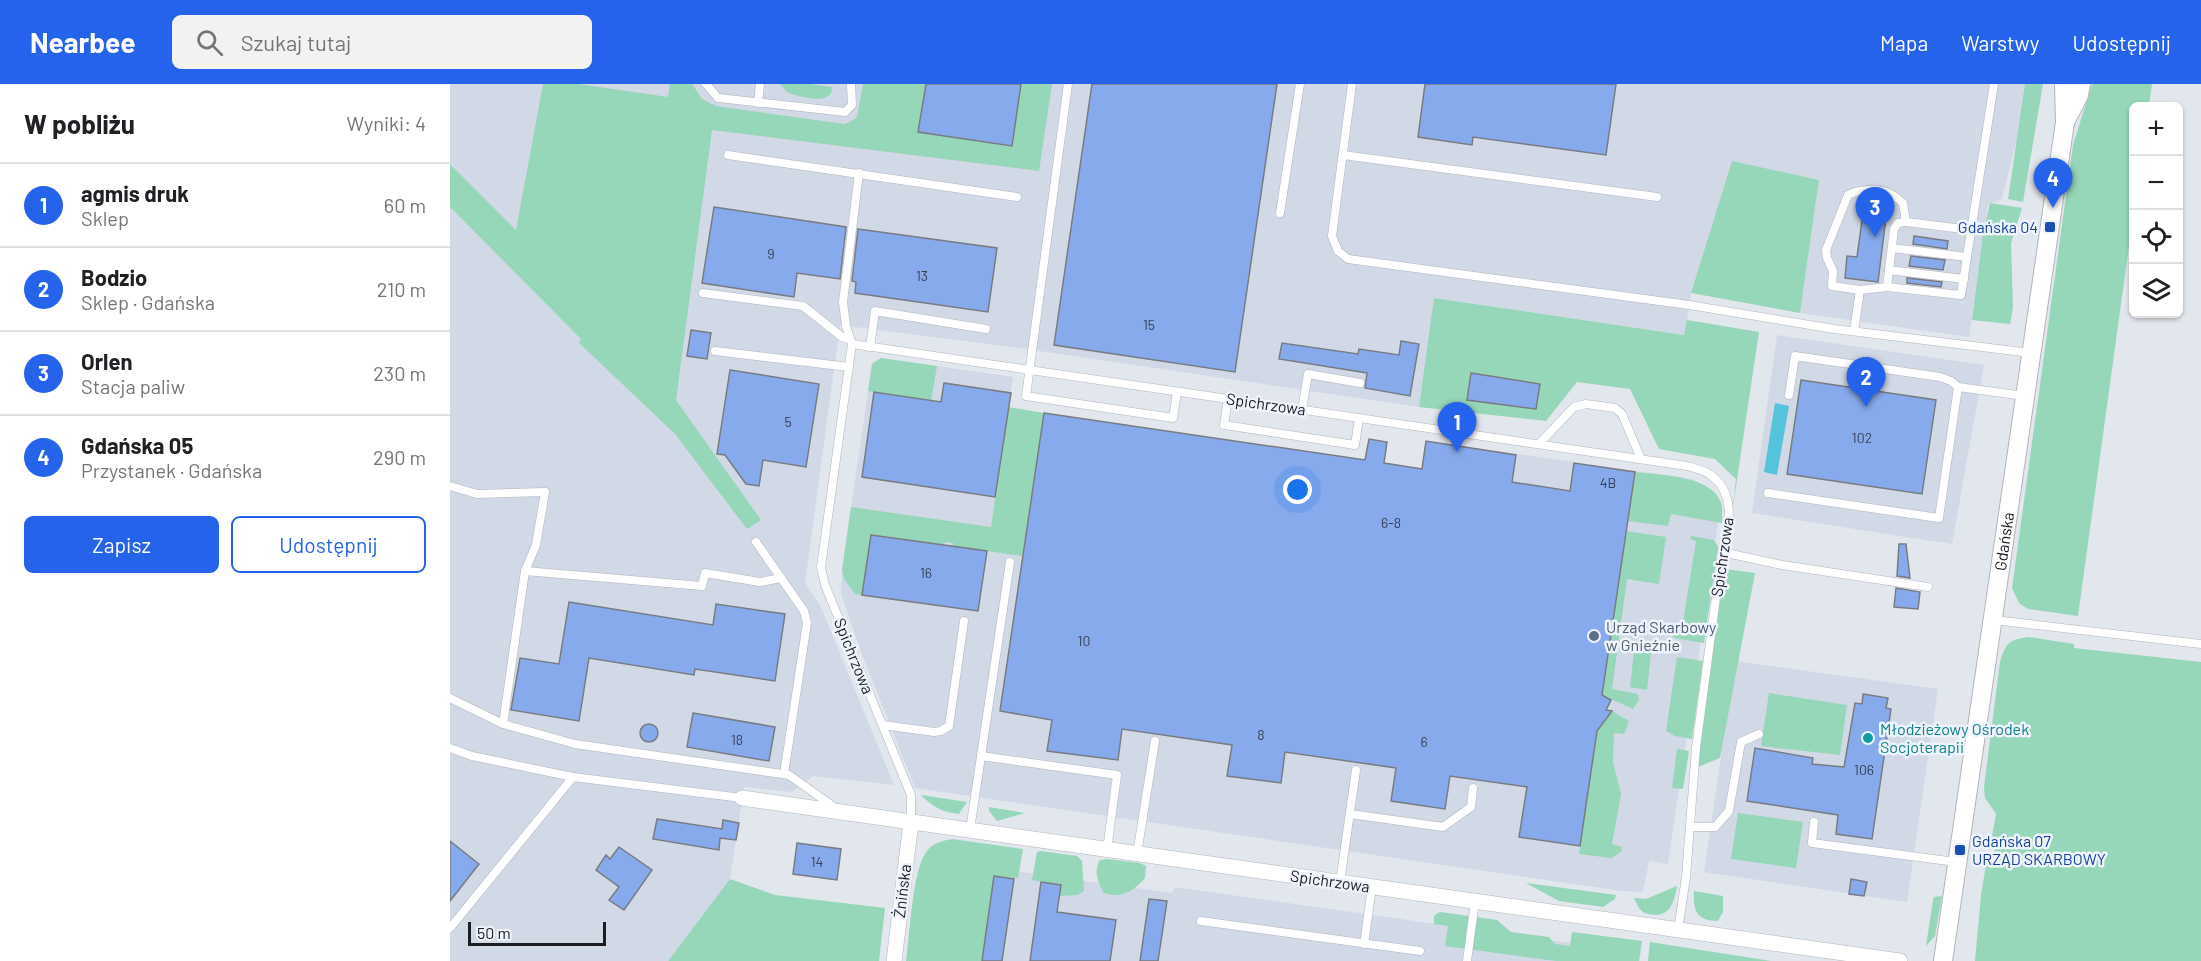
<!DOCTYPE html>
<html lang="pl">
<meta charset="utf-8">
<style>
:root{--surface:#fff;--page:#f2f2f2;--text:#202124;--muted:#757577;--line:#e0e0e0;--accent:#2563eb}
body{margin:0;font-family:Barlow,sans-serif;background:var(--page);color:var(--text)}
.controls{position:absolute;right:18px;top:18px;display:grid;overflow:hidden;border-radius:9px;box-shadow:0 2px 4px #0004}
.controls button{width:54px;height:54px;display:grid;place-items:center;padding:0;border:0;border-bottom:2px solid var(--line);background:var(--surface);color:var(--text);font:30px sans-serif}
.scale{position:absolute;left:18px;bottom:15px;width:138px;box-sizing:border-box;padding-left:6px;border:3px solid #1c1d20;border-top:0;font-size:16px;line-height:21px;white-space:nowrap;color:#1c1d20;-webkit-text-stroke:4px #eff3fb;paint-order:stroke}
.you{position:absolute;left:848px;top:406px;width:21px;height:21px;margin:-15px;border:4px solid #fff;border-radius:50%;background:#1a73e8;box-shadow:0 0 0 9px #1a73e833}
.badge{display:grid;place-items:center;width:39px;height:39px;border-radius:50%;background:var(--accent);color:#fff;font-size:20px;font-weight:700}
.pin{position:absolute;translate:-50% -50px;filter:drop-shadow(0 2px 3px #0008)}
.pin::after{content:'';position:absolute;top:32px;width:21px;height:18px;background:inherit;clip-path:polygon(0 0,100% 0,50% 100%)}
.list{margin:0;padding:0;list-style:none}
h2{display:flex;justify-content:space-between;align-items:center;height:78px;margin:0;padding:0 24px;font-size:26px}
h2 small{font-size:20px;font-weight:400;color:var(--muted)}
.list li{display:grid;grid-template-columns:39px 1fr auto;gap:18px;align-items:center;box-sizing:border-box;height:84px;padding:0 24px;border-top:2px solid var(--line)}
.list b{display:block;font-size:22px;white-space:nowrap}
.list p{margin:0;font-size:20px;white-space:nowrap;color:var(--muted)}
.list em{font-size:20px;font-style:normal;color:var(--muted)}
.actions{display:flex;gap:12px;padding:18px 24px}
.actions a{flex:1;padding:14px 0;border:2px solid var(--accent);border-radius:9px;text-align:center;font-size:21px;color:var(--accent)}
.actions .main{background:var(--accent);color:#fff}
.icon{flex:none;width:33px;height:33px;fill:none;stroke:currentColor;stroke-width:2;stroke-linecap:round;stroke-linejoin:round}
.map{position:relative;flex:none;width:1751px;height:877px;overflow:hidden}
header{display:flex;align-items:center;gap:36px;box-sizing:border-box;height:84px;padding:0 30px;background:var(--accent);color:#fff}
header strong{font-size:28px}
nav{display:flex;gap:33px;margin-inline-start:auto;font-size:21px}
.search{width:420px;height:54px;background:var(--page);display:flex;align-items:center;gap:15px;box-sizing:border-box;padding:0 21px;border-radius:9px;color:var(--muted);font-size:22px}
main{display:flex}
aside{flex:1;background:var(--surface)}
.map>svg:first-child{display:block}
</style>
<header>
<strong>Nearbee</strong>
<div class="search"><svg class="icon" aria-label="search" viewBox="0 0 24 24"><circle cx="10" cy="10" r="6"/><path d="M15 15l6 6"/></svg>Szukaj tutaj</div>
<nav><a>Mapa</a><a>Warstwy</a><a>Udostępnij</a></nav>
</header>
<main>
<aside>
<h2>W pobliżu<small>Wyniki: 4</small></h2>
<ul class="list">
<li><span class="badge">1</span><div><b>agmis druk</b><p>Sklep</p></div><em>60 m</em></li>
<li><span class="badge">2</span><div><b>Bodzio</b><p>Sklep · Gdańska</p></div><em>210 m</em></li>
<li><span class="badge">3</span><div><b>Orlen</b><p>Stacja paliw</p></div><em>230 m</em></li>
<li><span class="badge">4</span><div><b>Gdańska 05</b><p>Przystanek · Gdańska</p></div><em>290 m</em></li>
</ul>
<div class="actions"><a class="main">Zapisz</a><a>Udostępnij</a></div>
</aside>
<div class="map">
<svg width="1751" height="877" viewBox="0 0 1751 877">
<rect width="100%" height="100%" fill="#e2e6ed"/>
<g fill="#d1d9e7">
<path d="M0,0H1581L1552,115L1538,120L1519,253L1350,229L1369,96L1282,78L1241,209L1235,251L985,214L969,323L562,263L390,241L355,499L370,521L444,701L363,692L342,708L294,703L280,795L218,877H0V123L132,255L129,259L225,350L298,444L310,435L226,316L161,242L0,80Z"/>
<path d="M1327,251L1534,281L1502,460L1302,429Z"/>
<path d="M431,274L563,293L541,443L576,447L594,329L971,385L976,357L1242,395L1262,406L1271,419L1218,780L1199,777L1193,808L1172,807L465,704L411,568L391,510L392,486L422,280Z"/>
<path d="M1285,577L1488,605L1457,818L1254,788Z"/>
<path d="M536,783L722,809L724,803L1191,869L1189,877H524Z"/>
</g>
<g fill="#96d6b9">
<path d="M93,0H128L218,13L220,0H242L252,15L266,22L394,40L400,38L407,33L413,0H602L589,87L262,46L226,316L311,436L297,445L225,350L129,259L131,255L0,123V80L66,146Z"/>
<path d="M330,0H360L382,3L381,10C370,20 351,12 338,9Z"/>
<path d="M1575,0H1593L1573,118L1558,115Z"/>
<path d="M1642,0H1702L1699,22H1684L1683,133L1628,532L1578,525L1569,519L1562,504L1623,61Z"/>
<path d="M1282,77L1369,96L1350,229L1241,209Z"/>
<path d="M1540,119L1572,124L1561,159L1563,224L1560,240L1522,236L1533,150Z"/>
<path d="M984,214L1234,251L1237,236L1309,248L1282,429L1286,395L1265,375L1209,365L1180,305L1127,298L1096,337L969,323Z"/>
<path d="M431,274L487,282L481,317L418,307L422,280Z"/>
<path d="M558,323L594,329L572,472L503,462V459L495,458L494,461L421,451L412,511L405,510L394,495L392,486L401,423L541,443Z"/>
<path d="M1185,388C1209,391 1262,391 1271,419C1273,425 1272,433 1272,439L1221,430L1218,442L1178,437Z"/>
<path d="M1176,447L1216,453L1209,500L1177,495L1162,605L1188,610L1189,616L1183,625L1152,611Z"/>
<path d="M1241,452L1264,456L1268,463L1254,559L1224,554L1222,551L1224,546L1232,544L1246,457L1240,455Z"/>
<path d="M1275,485L1305,489L1270,674L1243,685Z"/>
<path d="M1579,553L1624,560V564L1751,578V877H1525L1531,811L1536,781L1542,778L1546,758L1542,752L1546,730L1535,714L1534,703L1550,578C1556,558 1559,556 1579,553Z"/>
<path d="M1185,558L1202,561L1197,606L1180,603Z"/>
<path d="M1227,573L1253,577L1242,655L1225,652L1216,647Z"/>
<path d="M1319,609L1397,621L1390,671L1311,662Z"/>
<path d="M1162,627L1179,637L1174,650L1164,649L1163,678L1171,710L1162,760L1172,763L1171,768L1161,774L1129,770L1147,647Z"/>
<path d="M1227,665L1239,667L1233,705L1222,704Z"/>
<path d="M471,711L517,718L509,730C492,728 483,723 471,711Z"/>
<path d="M539,723L575,729L547,737L539,727Z"/>
<path d="M1288,729L1353,738L1346,784L1281,775Z"/>
<path d="M502,755L573,765L568,794L544,792L532,877H456C460,852 462,785 477,767C483,759 492,757 502,755Z"/>
<path d="M590,767L627,772L632,777L634,807L627,811L609,812L611,801L582,796L587,768Z"/>
<path d="M657,775L690,779L696,782L695,794C684,807 671,815 654,809C648,799 643,787 650,776Z"/>
<path d="M280,795L325,811L435,824L429,877H218Z"/>
<path d="M1076,799L1166,811L1165,815L1153,823L1109,817Z"/>
<path d="M1227,802C1224,822 1218,836 1194,829L1189,824L1184,814L1196,815Z"/>
<path d="M1244,807L1273,812V828L1268,837C1246,837 1243,826 1244,807Z"/>
<path d="M1492,812L1485,852L1476,862L1483,816L1484,813Z"/>
<path d="M990,828L1047,836L1061,848L1099,853L1105,860L1120,862L1122,848L1192,857L1189,877H1106L995,862L998,842L984,840V832Z"/>
<path d="M1200,858L1321,877H1198Z"/>
</g>
<path fill="#56c3dc" d="M1325,319L1339,322L1327,391L1314,388Z"/>
<g fill="#87aaed" stroke="#787c82" stroke-width="1.5">
<path d="M476,0H571L562,62L468,48Z"/>
<path d="M642,0H827L785,288L604,261Z"/>
<path d="M975,0H1166L1156,71L1023,53L1022,61L968,53Z"/>
<path d="M1415,115L1438,117L1428,198L1395,194L1397,172L1407,173Z"/>
<path d="M264,123L396,143L390,195L347,189L344,213L252,199Z"/>
<path d="M408,145L547,164L538,228L405,209L406,198L402,197Z"/>
<path d="M1464,152L1498,157L1497,165L1463,160Z"/>
<path d="M1461,172L1495,176L1493,186L1459,182Z"/>
<path d="M1457,194L1492,198L1491,203L1457,199Z"/>
<path d="M241,246L261,249L257,275L237,272Z"/>
<path d="M951,257L969,260L960,312L915,304L917,289L829,275L832,259L908,270L909,265L949,271Z"/>
<path d="M280,286L369,300L356,383L313,376L309,402L296,400L275,371L267,370Z"/>
<path d="M1021,289L1090,300L1086,325L1017,316Z"/>
<path d="M1351,296L1486,316L1472,410L1337,390Z"/>
<path d="M494,299L561,309L545,413L412,393L424,308L491,318Z"/>
<path d="M594,329L915,376L919,355L937,358L934,379L972,385L976,357L1066,371L1062,398L1120,407L1124,379L1185,388L1152,611L1161,616L1156,626L1162,627L1147,647L1130,762L1069,753L1077,703L1000,692L995,725L941,717L946,684L835,668L831,699L777,692L782,661L672,645L668,676L597,667L602,636L550,627Z"/>
<path d="M421,451L537,467L528,527L412,511Z"/>
<path d="M1449,460H1456L1460,494L1447,492Z"/>
<path d="M1446,504L1470,508L1468,525L1444,523Z"/>
<path d="M119,518L263,541L266,520L335,530L325,597L245,585L244,591L139,574L129,637L61,626L70,574L109,580Z"/>
<path d="M1413,610L1438,614L1436,624L1441,625L1422,755L1386,750L1388,731L1297,717L1305,664L1363,674L1362,680L1394,683L1405,619L1412,620Z"/>
<path d="M243,629L325,643L319,677L237,663Z"/>
<circle cx="199" cy="649" r="9"/>
<path d="M207,735L272,745L273,736L289,739L286,756L270,754L269,766L203,755Z"/>
<path d="M0,757L29,780L0,817Z"/>
<path d="M347,759L391,765L387,796L343,790Z"/>
<path d="M169,763L202,786L174,826L159,816L169,803L146,786L156,771L160,775Z"/>
<path d="M544,792L564,795L552,877H532Z"/>
<path d="M1401,795L1417,798L1414,812L1399,810Z"/>
<path d="M591,798L611,801L607,828L666,836L660,877H580Z"/>
<path d="M699,815L717,817L708,877H690Z"/>
</g>
<g fill="none" stroke-linecap="round" stroke-linejoin="round">
<defs>
<g id="service">
<path d="M256,0L268,14L395,28L402,21L401,0"/>
<path d="M618,0L576,312L723,334L727,308"/>
<path d="M902,0L882,152L888,167L898,175L1239,221L1384,245L1581,269"/>
<path d="M308,19L310,0"/>
<path d="M278,71L567,113"/>
<path d="M893,71L1207,113"/>
<path d="M409,89L393,218L396,242L402,260L371,483L375,501L461,711V738"/>
<path d="M830,129L850,0"/>
<path d="M1442,164L1517,173"/>
<path d="M1439,186L1514,195"/>
<path d="M1437,203L1444,145L1448,139L1456,138"/>
<path d="M1410,206L1382,202L1383,187L1377,174L1376,166L1398,111C1409,105 1430,104 1441,110C1445,112 1449,116 1453,119L1456,138L1521,146"/>
<path d="M253,209L353,222L392,253L400,255"/>
<path d="M1404,247L1410,206L1437,203L1511,211L1544,0"/>
<path d="M402,260L1237,382C1244,384 1253,386 1259,390C1286,407 1280,443 1272,468L1246,664L1236,793L1228,846"/>
<path d="M420,263L425,227L536,245"/>
<path d="M265,267L399,283"/>
<path d="M1339,311L1345,272L1490,293L1501,297L1508,303L1575,312"/>
<path d="M778,315L774,341L905,361L909,334"/>
<path d="M852,326L858,290L910,299"/>
<path d="M1089,360L1124,323L1136,320L1165,324L1172,330L1191,375"/>
<path d="M0,402L27,410L95,408L86,461L75,487L53,640"/>
<path d="M1318,409L1489,434L1508,303"/>
<path d="M306,458L354,527L357,539L334,690"/>
<path d="M1272,468L1332,481L1478,503"/>
<path d="M75,487L252,502L255,489L310,498L331,494"/>
<path d="M1544,536L1751,560"/>
<path d="M0,614L53,640L125,660L339,691L384,723"/>
<path d="M433,641L484,648L491,647L499,642L514,537"/>
<path d="M0,664L22,672L123,693"/>
<path d="M531,672L667,691L657,766"/>
<path d="M900,730L993,743L1021,723L1023,704"/>
<path d="M1364,738L1362,759L1506,778"/>
<path d="M1240,743H1265L1279,727L1291,658L1309,650"/>
<path d="M520,746L560,478"/>
<path d="M687,770L705,657"/>
<path d="M890,798L906,686"/>
<path d="M751,837L970,867"/>
<path d="M0,844L123,693L292,714"/>
<path d="M914,860L922,803"/>
<path d="M1017,877L1025,817"/>
</g>
<g id="minor">
<path d="M292,714L1450,877"/>
<path d="M444,877L461,738"/>
</g>
<g id="tertiary">
<path d="M1616,36L1629,11L1631,0"/>
<path id="s1" d="M1493,877L1615,38L1614,0"/>
</g>
</defs>
<use href="#service" stroke="#b1b5bc" stroke-width="9"/>
<use href="#minor" stroke="#b1b5bc" stroke-width="16"/>
<use href="#tertiary" stroke="#b1b5bc" stroke-width="20"/>
<use href="#service" stroke="#fff" stroke-width="8"/>
<use href="#minor" stroke="#fff" stroke-width="15"/>
<use href="#tertiary" stroke="#fff" stroke-width="18"/>
</g>
<g fill="#1a4fb4" stroke="#eff3fb" stroke-width="2">
<rect x="1594" y="137" width="12" height="12" rx="3"/>
<rect x="1504" y="760" width="12" height="12" rx="3"/>
</g>
<circle fill="#5c6f8a" stroke="#eff3fb" stroke-width="2" cx="1144" cy="552" r="6"/>
<circle fill="#0f9aa8" stroke="#eff3fb" stroke-width="2" cx="1418" cy="654" r="6"/>
<g text-anchor="middle" stroke-width="5" stroke-linejoin="round" paint-order="stroke">
<g font-size="14" fill="#374053">
<text x="321" y="175">9</text>
<text x="472" y="197">13</text>
<text x="699" y="246">15</text>
<text x="338" y="343">5</text>
<text x="1412" y="359">102</text>
<text x="1158" y="404">4B</text>
<text x="941" y="444">6-8</text>
<text x="476" y="494">16</text>
<text x="634" y="562">10</text>
<text x="811" y="656">8</text>
<text x="287" y="661">18</text>
<text x="974" y="663">6</text>
<text x="1414" y="691">106</text>
<text x="367" y="783">14</text>
</g>
<g font-size="16" fill="#164399" stroke="#eff3fb" text-anchor="end">
<text x="1588" y="149">Gdańska 04</text>
<text x="1522" y="763" text-anchor="start">Gdańska 07<tspan x="1522" dy="18">URZĄD SKARBOWY</tspan></text>
</g>
<g font-size="16" fill="#1c1d20" stroke="#eff3fb">
<text transform="translate(816 320) rotate(8)" y="6">Spichrzowa</text>
<text dy="6" stroke="none"><textPath href="#s1" startOffset="424">Gdańska</textPath></text>
<text transform="translate(1272 473) rotate(-82)" y="6">Spichrzowa</text>
<text transform="translate(404 572) rotate(68)" y="6">Spichrzowa</text>
<text transform="translate(880 797) rotate(8)" y="6">Spichrzowa</text>
<text transform="translate(452 807) rotate(-83)" y="6">Żnińska</text>
</g>
<g font-size="16" fill="#4e5e75" stroke="#eff3fb" text-anchor="start">
<text x="1156" y="549">Urząd Skarbowy<tspan x="1156" dy="18">w Gnieźnie</tspan></text>
</g>
<g font-size="16" fill="#0d838f" stroke="#eff3fb" text-anchor="start">
<text x="1430" y="651">Młodzieżowy Ośrodek<tspan x="1430" dy="18">Socjoterapii</tspan></text>
</g>
</g>
</svg>
<div class="controls">
<button>+</button>
<button>−</button>
<button><svg class="icon" aria-label="locate" viewBox="0 0 24 24"><circle cx="12" cy="12" r="6"/><path d="M12 2v4M12 18v4M2 12h4M18 12h4"/></svg></button>
<button><svg class="icon" aria-label="layers" viewBox="0 0 24 24"><path d="M12 4l9 5-9 5-9-5zM3 14l9 5 9-5"/></svg></button>
</div>
<div class="scale">50 m</div>
<div class="you"></div>
<div class="pin badge" style="left:1007px;top:368px">1</div>
<div class="pin badge" style="left:1416px;top:323px">2</div>
<div class="pin badge" style="left:1425px;top:153px">3</div>
<div class="pin badge" style="left:1603px;top:124px">4</div>
</div>
</main>
